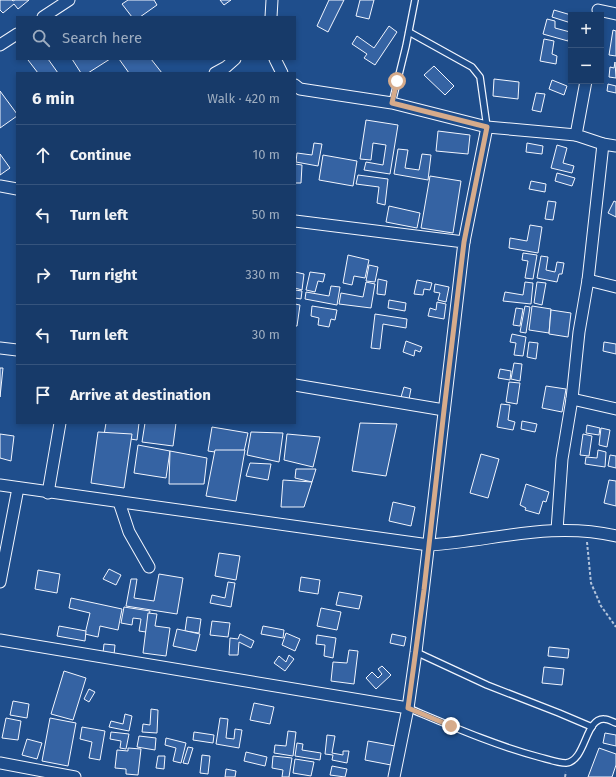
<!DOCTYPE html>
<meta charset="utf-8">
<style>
:root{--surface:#173a69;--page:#20416f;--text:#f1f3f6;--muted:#9eadc0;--line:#36547d}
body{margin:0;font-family:"Fira Sans",sans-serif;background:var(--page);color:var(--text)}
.controls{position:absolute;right:12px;top:12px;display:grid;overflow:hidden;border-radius:0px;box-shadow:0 2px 6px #0003}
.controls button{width:36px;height:36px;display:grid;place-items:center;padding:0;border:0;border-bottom:1px solid var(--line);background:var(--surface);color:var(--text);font:20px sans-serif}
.stop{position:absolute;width:12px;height:12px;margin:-9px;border:3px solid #d6ab8b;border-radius:50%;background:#fff}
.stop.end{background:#d6ab8b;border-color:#fff;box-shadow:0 1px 4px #0008}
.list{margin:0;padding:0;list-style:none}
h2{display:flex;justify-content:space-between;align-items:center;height:52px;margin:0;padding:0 16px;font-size:17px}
h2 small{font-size:13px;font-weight:400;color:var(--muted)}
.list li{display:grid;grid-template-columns:26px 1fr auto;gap:12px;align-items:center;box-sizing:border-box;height:60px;padding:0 16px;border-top:1px solid var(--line)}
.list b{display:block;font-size:15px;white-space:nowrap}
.list em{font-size:13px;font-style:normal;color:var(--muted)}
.icon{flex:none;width:22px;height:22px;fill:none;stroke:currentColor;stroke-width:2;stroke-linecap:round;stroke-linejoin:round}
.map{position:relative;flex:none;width:616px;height:777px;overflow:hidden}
.search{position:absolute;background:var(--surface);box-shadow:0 2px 6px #0003;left:16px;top:16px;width:280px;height:44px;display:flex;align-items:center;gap:10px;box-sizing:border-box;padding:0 14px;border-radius:0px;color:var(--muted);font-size:15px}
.panel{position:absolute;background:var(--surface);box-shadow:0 2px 6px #0003;left:16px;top:72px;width:280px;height:352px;border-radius:0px}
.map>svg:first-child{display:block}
</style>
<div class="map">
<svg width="616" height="777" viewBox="0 0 616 777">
<rect width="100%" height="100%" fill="#1f4e8c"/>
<g fill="#3563a3" stroke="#f2f6ff">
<path d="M0,0H12L13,1L15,0H29L18,9L14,4L3,13L0,10Z"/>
<path d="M128,0H154L157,5L140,17H132L122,4Z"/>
<path d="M220,0H231L224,5Z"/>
<path d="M329,0H344L328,32L317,26Z"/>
<path d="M360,0H374L369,19L356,16Z"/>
<path d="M554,10L571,15V23L552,17Z"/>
<path d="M547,19L555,21V28L570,32L568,41L543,34Z"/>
<path d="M389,26L397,32L375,65L364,58L367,54L352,44L357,36L374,48Z"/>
<path d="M613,30L616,31V56L609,55Z"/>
<path d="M544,39L554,41L552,54L557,56L556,64L540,61Z"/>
<path d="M30,59H48L58,73H38L28,60Z"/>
<path d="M72,59H110L88,73H81Z"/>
<path d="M119,59H151L162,73H129Z"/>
<path d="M615,62L616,78L609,77L610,67L614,68Z"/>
<path d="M434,66L454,86L445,95L424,75Z"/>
<path d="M494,79L519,82L518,99L493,96Z"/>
<path d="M552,80L567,86L564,95L549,89Z"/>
<path d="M608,84L616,86V93L607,91Z"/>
<path d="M0,91L17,114V116L0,128Z"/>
<path d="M536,93L545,94L541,112L532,110Z"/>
<path d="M366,120L398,125L390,174L364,170L366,162L383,165L386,145L373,143L371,160L360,159Z"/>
<path d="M438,131L470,135L468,154L436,151Z"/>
<path d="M314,143L322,144L318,166L296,162L297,153L312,155Z"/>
<path d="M527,143L543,146L542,154L526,152Z"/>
<path d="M557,145L567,148L563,163L574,166L572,173L551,168Z"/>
<path d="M398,149L408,150L405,168L419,170L422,154L431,155L428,180L394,174Z"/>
<path d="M0,154L10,168L0,175Z"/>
<path d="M323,155L357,161L353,186L319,180Z"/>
<path d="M295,164L302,165L301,183H295Z"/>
<path d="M557,173L575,178L572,186L555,181Z"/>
<path d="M358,175L388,179L385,205L377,203L379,187L356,184Z"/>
<path d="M430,176L461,181L453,233L421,228Z"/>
<path d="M531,181L546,184L545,192L529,189Z"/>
<path d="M548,201L556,202L553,220L545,219Z"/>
<path d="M614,201L616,202V217L608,213Z"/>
<path d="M389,206L420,213L417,228L386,222Z"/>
<path d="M530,225L542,227L538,253L509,248L510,238L527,241Z"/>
<path d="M523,253L537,255L533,279L525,278L528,261L522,260Z"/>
<path d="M348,255L369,260L365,278L354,276L352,285L343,283Z"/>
<path d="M541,256L548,257L546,270L555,272L557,262L564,263L562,274H559L557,282L537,278Z"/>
<path d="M369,265L378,267L375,282L366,281Z"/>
<path d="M295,272L304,274L302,290L295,288Z"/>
<path d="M310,272L325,274L323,282L318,281L315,292L306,290Z"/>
<path d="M378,279L387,281L385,295L377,294Z"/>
<path d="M417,280L432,283L430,290L424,289L423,295L414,294Z"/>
<path d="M366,282L375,284L371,308L339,304L341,293L363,297Z"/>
<path d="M525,282L533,283L531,304L503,301L505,292L523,295Z"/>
<path d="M537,282L546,283L542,305L534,303Z"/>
<path d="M435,284L449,287L446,302L438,300L440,293L434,292Z"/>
<path d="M331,286L340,287L337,305L305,299L306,292L329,296Z"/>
<path d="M295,290L302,291L301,299L295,298Z"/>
<path d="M389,300L406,303L405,311L388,308Z"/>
<path d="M437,302L446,304L444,319L428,316L430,308L436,310Z"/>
<path d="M295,304L300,305L297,326H295Z"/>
<path d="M312,306L337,310L335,320L331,319L329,327L318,325L319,318L311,316Z"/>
<path d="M525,306L530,307L526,333L520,332Z"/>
<path d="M532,306L551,309L549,333L529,330Z"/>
<path d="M516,308L523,309L520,326L513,325Z"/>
<path d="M551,310L571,313L568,337L549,334Z"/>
<path d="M375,314L407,319L406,328L383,324L380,349L371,348Z"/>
<path d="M512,334L526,337L523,356L514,355L516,343L510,342Z"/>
<path d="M406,341L422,347L420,352L415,350L414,356L403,352Z"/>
<path d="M529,342L538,343L536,359L527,357Z"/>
<path d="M604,342L616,344V354L603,351Z"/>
<path d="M514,363L522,364L520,381L511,379Z"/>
<path d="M0,368H3L0,397Z"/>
<path d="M500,369L511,371L510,380L498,378Z"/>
<path d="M509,382L520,383L517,404L506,402Z"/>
<path d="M546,386L566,389L562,412L542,408Z"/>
<path d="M404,387L411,389L409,399L401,397Z"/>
<path d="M501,404L510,405L508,420L515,422L513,430L497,427Z"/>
<path d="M522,421L537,424L535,432L521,429Z"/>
<path d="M106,423H139L137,440L104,435Z"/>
<path d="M145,423H176L173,446L142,442Z"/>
<path d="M360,423L397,424L386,476L352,471Z"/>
<path d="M587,425L600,428L599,435L586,433Z"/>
<path d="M212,427L248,433L243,456L208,451Z"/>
<path d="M601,428L610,430L607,447L599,445Z"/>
<path d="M98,432L132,434L124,488L91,483Z"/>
<path d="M251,432L283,433L279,462L247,455Z"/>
<path d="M0,434L14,436L11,461L0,458Z"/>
<path d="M287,434L320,437L313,467L284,460Z"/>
<path d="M583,434L592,436L589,456L580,455Z"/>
<path d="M138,445L170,451L166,478L134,473Z"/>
<path d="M215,450H245L236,501L206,496Z"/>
<path d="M598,450L606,452L605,467L585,464L586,457L597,458Z"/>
<path d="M170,451L207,458L204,484H169Z"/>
<path d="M481,454L499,459L488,498L470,493Z"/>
<path d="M610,455L616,456V468L608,466Z"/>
<path d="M250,463L271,464L268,480L246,476Z"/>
<path d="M296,469H316L312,482L295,478Z"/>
<path d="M283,480L312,482L304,507H281Z"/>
<path d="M609,480L616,481V506L604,503Z"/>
<path d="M526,484L549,492L546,502L543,501L539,514L525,510L526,508L520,505Z"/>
<path d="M393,502L415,507L411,526L389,521Z"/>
<path d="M219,553L240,556L236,580L215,576Z"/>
<path d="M109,569L121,575L116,585L103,579Z"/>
<path d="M38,570L60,574L57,593L35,589Z"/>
<path d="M159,574L183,578L177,614L126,606L131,579H137L134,598L154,601Z"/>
<path d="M301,577L320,580L318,594L299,591Z"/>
<path d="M228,582L235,583L231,607L210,603L212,595L225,598Z"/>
<path d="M339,592L362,596L359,609L336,605Z"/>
<path d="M71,598L122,609L118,630L100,626L98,637L85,634L90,613L69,608Z"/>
<path d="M124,607L150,611L146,632L139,631L141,619L133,618L132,625L121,623Z"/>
<path d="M321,608L341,612L337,630L317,626Z"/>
<path d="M148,613L157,614L155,626L170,628L166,656L143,653Z"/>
<path d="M187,617L201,619L199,633L185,631Z"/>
<path d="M212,621L230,623L228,637L210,635Z"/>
<path d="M59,626L86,631L85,641L57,636Z"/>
<path d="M263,626L284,630L283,638L261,634Z"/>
<path d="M177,629L200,634L196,651L173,646Z"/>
<path d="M286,633L300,639L295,651L282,645Z"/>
<path d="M240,634L254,641L251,648L239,642L238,655H229L230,638L238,639Z"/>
<path d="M392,634L406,637L404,646L390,643Z"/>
<path d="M317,635L336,638L333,658L324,656L325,645L316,644Z"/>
<path d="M104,644L115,645L114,655L103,653Z"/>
<path d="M549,647L569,649L568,658L548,656Z"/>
<path d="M349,650L358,651L354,684L331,681L333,662L347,663Z"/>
<path d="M289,655L294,659L285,671L274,663L279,656L286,662Z"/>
<path d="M382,666L391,675L376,689L366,678L372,672L378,678L382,674L378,669Z"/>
<path d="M544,667L564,669L562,685L542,683Z"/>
<path d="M64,671L86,678L73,720L51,714Z"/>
<path d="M89,689L95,692L89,702L84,699Z"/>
<path d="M13,701L29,704L27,718L10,715Z"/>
<path d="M254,703L274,707L270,724L250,720Z"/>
<path d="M151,709L158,710L157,733L142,732L143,724L150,725Z"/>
<path d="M125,714L132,716L129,731L109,727L111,721L123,724Z"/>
<path d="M6,718L21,721L18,740L2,738Z"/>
<path d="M50,718L76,723L68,766L42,761Z"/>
<path d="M220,718L228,719L226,738L234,739L235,729L242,730L239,748L216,744Z"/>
<path d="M82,727L105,731L100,760L89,758L92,742L80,739Z"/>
<path d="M288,731L296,732L293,756L274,753L275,745L286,746Z"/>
<path d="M111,732L129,734L126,749L120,748L121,741L110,739Z"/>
<path d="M194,732L214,735L213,743L193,740Z"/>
<path d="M605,733L616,735V746L603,743Z"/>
<path d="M327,735L335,736L332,753L343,755V751H349L347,763L332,760L333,755L325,754Z"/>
<path d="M139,736L156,738L155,750L137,747Z"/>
<path d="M166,738L186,743L181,763L173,761L176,748L165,745Z"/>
<path d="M27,739L42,743L37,759L22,755Z"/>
<path d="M368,741L395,746L391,765L365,760Z"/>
<path d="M297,743L303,744L302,750L321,753L320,760L295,756Z"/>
<path d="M188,747L193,748L188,764L183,763Z"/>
<path d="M128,748L141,749L138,775L126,774V769L115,768L117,750L128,751Z"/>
<path d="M599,748L616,754V765L612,777H588Z"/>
<path d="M246,752L267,757L265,766L244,761Z"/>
<path d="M202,755L210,756L208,774L200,773Z"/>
<path d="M158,756H165L164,769L156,768Z"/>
<path d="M273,756L292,758L289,777H282L283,770L272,768Z"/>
<path d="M295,759L314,762L311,776L293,773Z"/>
<path d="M332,766L347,769L345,777L330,775Z"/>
<path d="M226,769L236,771L235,777H225Z"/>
</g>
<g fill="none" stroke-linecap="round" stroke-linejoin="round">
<defs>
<g id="service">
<path d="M409,32L472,67L480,77L487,127"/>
<path d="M392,103L406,46L415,0"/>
<path d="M416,652L487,685L559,713L592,727"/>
<path d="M408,708C451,726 494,745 539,757C547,759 558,763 566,763C586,761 585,718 604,719C608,719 613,722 616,723"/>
</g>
<g id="minor">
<path d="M598,10L616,14"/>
<path d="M43,17L69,0"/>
<path d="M271,17L272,0"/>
<path d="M0,45L17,34"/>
<path d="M275,59L282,73"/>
<path d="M215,73L226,67L235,59"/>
<path d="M586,81L576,135L603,144L616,146"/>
<path d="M295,85L300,89L392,103L487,127L576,135"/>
<path d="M0,186L17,189"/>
<path d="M295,221L464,242L416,652L408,708L394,777"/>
<path d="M464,242L487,127"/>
<path d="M588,280L616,287"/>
<path d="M0,348L17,350"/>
<path d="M295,385L444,410"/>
<path d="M572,399L616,409"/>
<path d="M0,485L429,545C493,541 551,521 616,536"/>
<path d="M48,493L60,423"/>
<path d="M119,502L129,532L149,567"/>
<path d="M557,530L562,459L572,399L579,332L588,280L603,144"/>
<path d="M0,582L18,488"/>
<path d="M0,640L408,708"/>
<path d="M0,763L75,777"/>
</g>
</defs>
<use href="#service" stroke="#f2f6ff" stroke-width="8"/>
<use href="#minor" stroke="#f2f6ff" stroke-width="13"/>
<g stroke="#b3c4dc" stroke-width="2" stroke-dasharray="3 2" stroke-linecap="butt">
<path d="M587,542L591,583L601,606L616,627"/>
<path d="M565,777L566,772"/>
</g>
<use href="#service" stroke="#1f4e8c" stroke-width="5.5"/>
<use href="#minor" stroke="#1f4e8c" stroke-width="11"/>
</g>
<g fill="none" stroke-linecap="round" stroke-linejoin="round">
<path stroke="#d6ab8b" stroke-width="5" d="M397,81L392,103L487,127L464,242L444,410L424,590L408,708L451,726"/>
</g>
</svg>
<div class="controls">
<button>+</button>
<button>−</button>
</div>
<div class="stop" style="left:397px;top:81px"></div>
<div class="stop end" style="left:451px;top:726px"></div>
<div class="search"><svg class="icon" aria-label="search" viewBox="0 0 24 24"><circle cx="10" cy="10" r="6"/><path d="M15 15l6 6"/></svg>Search here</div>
<section class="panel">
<h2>6 min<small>Walk · 420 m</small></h2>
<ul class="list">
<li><svg class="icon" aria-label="ahead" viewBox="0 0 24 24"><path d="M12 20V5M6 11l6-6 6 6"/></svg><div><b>Continue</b></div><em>10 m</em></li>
<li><svg class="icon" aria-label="left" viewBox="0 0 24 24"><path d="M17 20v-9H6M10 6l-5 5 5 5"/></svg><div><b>Turn left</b></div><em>50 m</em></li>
<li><svg class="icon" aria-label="right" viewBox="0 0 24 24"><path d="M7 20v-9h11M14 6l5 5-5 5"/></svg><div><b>Turn right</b></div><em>330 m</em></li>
<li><svg class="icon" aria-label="left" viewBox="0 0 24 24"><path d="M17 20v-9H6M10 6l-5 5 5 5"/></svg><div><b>Turn left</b></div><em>30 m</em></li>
<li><svg class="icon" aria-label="arrive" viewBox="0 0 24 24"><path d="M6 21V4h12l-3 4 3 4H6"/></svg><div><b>Arrive at destination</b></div></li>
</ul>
</section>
</div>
